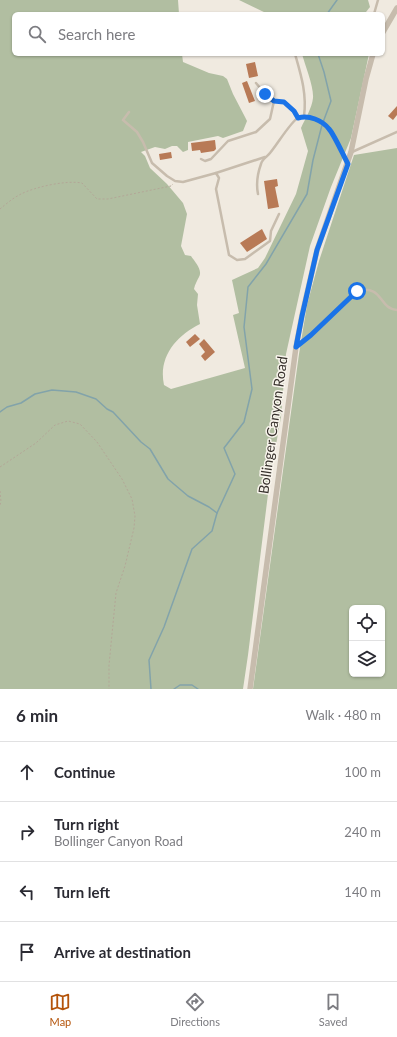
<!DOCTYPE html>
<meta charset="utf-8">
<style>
:root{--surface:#fff;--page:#f7f7f7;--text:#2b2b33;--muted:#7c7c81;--line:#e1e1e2;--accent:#b45309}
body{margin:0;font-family:Lato,sans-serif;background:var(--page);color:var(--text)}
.controls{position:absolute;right:12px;bottom:12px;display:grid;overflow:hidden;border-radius:6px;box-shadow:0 1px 3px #0004}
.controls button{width:36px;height:36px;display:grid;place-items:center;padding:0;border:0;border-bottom:1px solid var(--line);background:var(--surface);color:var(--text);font:20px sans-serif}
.stop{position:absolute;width:12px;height:12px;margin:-9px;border:3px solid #1a73e8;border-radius:50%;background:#fff}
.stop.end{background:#1a73e8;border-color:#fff;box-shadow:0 1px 4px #0008}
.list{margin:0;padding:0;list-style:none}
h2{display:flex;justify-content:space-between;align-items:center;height:52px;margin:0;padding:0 16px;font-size:17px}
h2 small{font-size:13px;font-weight:400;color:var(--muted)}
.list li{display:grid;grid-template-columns:26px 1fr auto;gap:12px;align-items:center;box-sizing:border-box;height:60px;padding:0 16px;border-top:1px solid var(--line)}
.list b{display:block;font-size:15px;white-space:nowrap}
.list p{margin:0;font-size:13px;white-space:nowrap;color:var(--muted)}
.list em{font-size:13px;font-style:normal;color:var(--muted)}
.icon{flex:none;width:22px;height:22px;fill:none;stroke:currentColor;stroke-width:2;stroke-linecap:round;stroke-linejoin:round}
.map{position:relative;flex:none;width:397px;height:689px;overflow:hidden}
.search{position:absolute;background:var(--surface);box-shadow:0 1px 3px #0004;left:12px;right:12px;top:12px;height:44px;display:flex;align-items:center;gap:10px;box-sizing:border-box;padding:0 14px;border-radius:6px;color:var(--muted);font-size:15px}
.sheet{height:292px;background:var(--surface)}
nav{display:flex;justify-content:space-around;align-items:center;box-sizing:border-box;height:56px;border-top:1px solid var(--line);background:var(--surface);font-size:11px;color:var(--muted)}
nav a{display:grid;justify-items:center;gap:2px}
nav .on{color:var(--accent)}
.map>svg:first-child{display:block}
</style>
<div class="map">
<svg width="397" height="689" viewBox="0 0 397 689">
<rect width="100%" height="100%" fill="#f0eae0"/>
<g fill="#b1bea1" fill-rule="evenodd">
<path d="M0,0H178L179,14H14V54H182L183,62L209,73L223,76L227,79L233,94L245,117L247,121L243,131L223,138L218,136L188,142V150L183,152L177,146H172L165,149L155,147L141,152L145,156L150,168L167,184L183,203L187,214L181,246L185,255L191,256C195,262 203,270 199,277C197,281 195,284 194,289L198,294L197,305L200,324C176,336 158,357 164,385L171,389L245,368L233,315L239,313L232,280L258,268L265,258L296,194L308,151L301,128C305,119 312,108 313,98C314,87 305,65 302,54H369L351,138L331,187L310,246L286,354L281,417L270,478L248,655L243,689H0Z"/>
<path d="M239,0H368L370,7L366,12L359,14H268Z"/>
<path d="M397,148V689H253L299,354L307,305L319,261L354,155ZM352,608H382V674H352Z"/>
</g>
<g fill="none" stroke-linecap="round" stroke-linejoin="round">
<g stroke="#82a3aa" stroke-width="1.5">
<path d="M327,14L337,0"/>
<path d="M0,412L7,407L21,403L35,394L52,390L76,392L96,399L107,409L113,412L141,442L150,449L168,479L188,496L209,507L217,513"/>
<path d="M151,689L149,660L164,627L192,549L212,531L217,513L235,474L224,448L244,422L252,389L244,327L248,287L266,264L307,194L313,160L322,125L331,101L324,72L318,54"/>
<path d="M174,689L180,685H192L198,689"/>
</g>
</g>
<g fill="#b87a56">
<path d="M255,62L258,76L249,78L246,64Z"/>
<path d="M247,81L255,101L249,103L242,83Z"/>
<path d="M397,106V115L393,120L388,116Z"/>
<path d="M215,140L216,149L214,151L201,153L200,150L192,151L191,143Z"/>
<path d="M171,152L172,158L160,160L159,154Z"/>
<path d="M277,179L278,186L275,187L279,207L268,209L264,181Z"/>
<path d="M262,229L267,239L247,252L240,243Z"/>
<path d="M195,334L200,339L190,347L186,342Z"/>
<path d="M204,339L215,352L205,361L201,356L205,352L199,344Z"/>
</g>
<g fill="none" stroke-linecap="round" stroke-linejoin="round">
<g stroke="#b3a797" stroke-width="1" stroke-dasharray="2 2" stroke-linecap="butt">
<path d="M0,209C6,204 13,198 21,194C35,187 66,180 82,183L97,199H108L171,186L173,184"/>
<path d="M0,467L36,443L55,425L68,421L80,424L97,442L122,479L132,499L135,516L134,528L125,566L116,593L109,665V689"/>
<path d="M0,491L1,502L0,505"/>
</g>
<g stroke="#c7bcad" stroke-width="2.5">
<path d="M374,14L378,0"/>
<path d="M295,54C301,75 307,94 304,116"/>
<path d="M256,83L265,94L274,101L284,102L293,111L298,117"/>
<path d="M129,112L123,120L137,132L143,142L152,163L167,176L175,181L183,182L216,173L219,178L216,189L229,255L237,260L245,259L270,241L271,231L279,214"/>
<path d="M352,152L397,132"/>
<path d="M201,159L205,161L211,159L228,141L256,132L270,119L274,101"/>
<path d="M216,173L265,157"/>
<path d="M258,194C256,184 257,175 261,164C262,159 267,157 270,153C277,145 291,121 299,117C302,116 308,116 311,117C329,123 338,146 347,162"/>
<path d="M298,345L311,335L357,291C384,284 378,309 397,310"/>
</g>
<g stroke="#c7bcad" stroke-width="5.5">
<path d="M383,32L397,8"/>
<path d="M250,689L296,347L302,315L317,250L351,152L366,79L373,54"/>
</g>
</g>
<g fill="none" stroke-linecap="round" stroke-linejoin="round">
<path stroke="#1a73e8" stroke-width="5" d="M265,94L274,101L284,102L294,111L298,118C309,115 322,120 329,129C335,136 343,155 348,164L317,250L302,316L296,347L311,335L357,291"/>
</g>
<g text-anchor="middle" stroke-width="3" stroke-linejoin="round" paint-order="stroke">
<g font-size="14" fill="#36302b" stroke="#f8f4ec">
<text transform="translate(273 425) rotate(-82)" y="5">Bollinger Canyon Road</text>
</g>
</g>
</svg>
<div class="controls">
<button><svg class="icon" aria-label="locate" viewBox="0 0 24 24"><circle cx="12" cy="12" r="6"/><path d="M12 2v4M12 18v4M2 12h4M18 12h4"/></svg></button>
<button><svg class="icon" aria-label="layers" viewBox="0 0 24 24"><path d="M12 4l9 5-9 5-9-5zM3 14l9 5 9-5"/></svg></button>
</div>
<div class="stop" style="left:357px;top:291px"></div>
<div class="stop end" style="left:265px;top:94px"></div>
<div class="search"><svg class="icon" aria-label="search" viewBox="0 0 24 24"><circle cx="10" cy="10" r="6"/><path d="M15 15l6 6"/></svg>Search here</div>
</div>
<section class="sheet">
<h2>6 min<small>Walk · 480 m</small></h2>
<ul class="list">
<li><svg class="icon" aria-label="ahead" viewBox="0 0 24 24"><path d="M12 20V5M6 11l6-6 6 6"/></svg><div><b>Continue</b></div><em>100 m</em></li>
<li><svg class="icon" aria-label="right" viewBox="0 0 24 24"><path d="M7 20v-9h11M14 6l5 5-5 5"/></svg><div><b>Turn right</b><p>Bollinger Canyon Road</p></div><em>240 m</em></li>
<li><svg class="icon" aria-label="left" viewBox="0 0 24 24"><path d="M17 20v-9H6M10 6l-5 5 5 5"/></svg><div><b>Turn left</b></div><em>140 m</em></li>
<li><svg class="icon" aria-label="arrive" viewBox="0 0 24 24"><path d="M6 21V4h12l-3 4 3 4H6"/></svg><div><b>Arrive at destination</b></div></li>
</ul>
</section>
<nav>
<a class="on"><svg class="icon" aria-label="map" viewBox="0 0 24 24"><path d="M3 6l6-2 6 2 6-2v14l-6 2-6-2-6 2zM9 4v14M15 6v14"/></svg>Map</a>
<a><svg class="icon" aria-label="directions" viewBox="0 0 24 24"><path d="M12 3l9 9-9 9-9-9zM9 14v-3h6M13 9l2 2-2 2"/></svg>Directions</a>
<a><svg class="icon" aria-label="saved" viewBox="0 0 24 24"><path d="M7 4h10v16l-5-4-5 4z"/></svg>Saved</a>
</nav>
